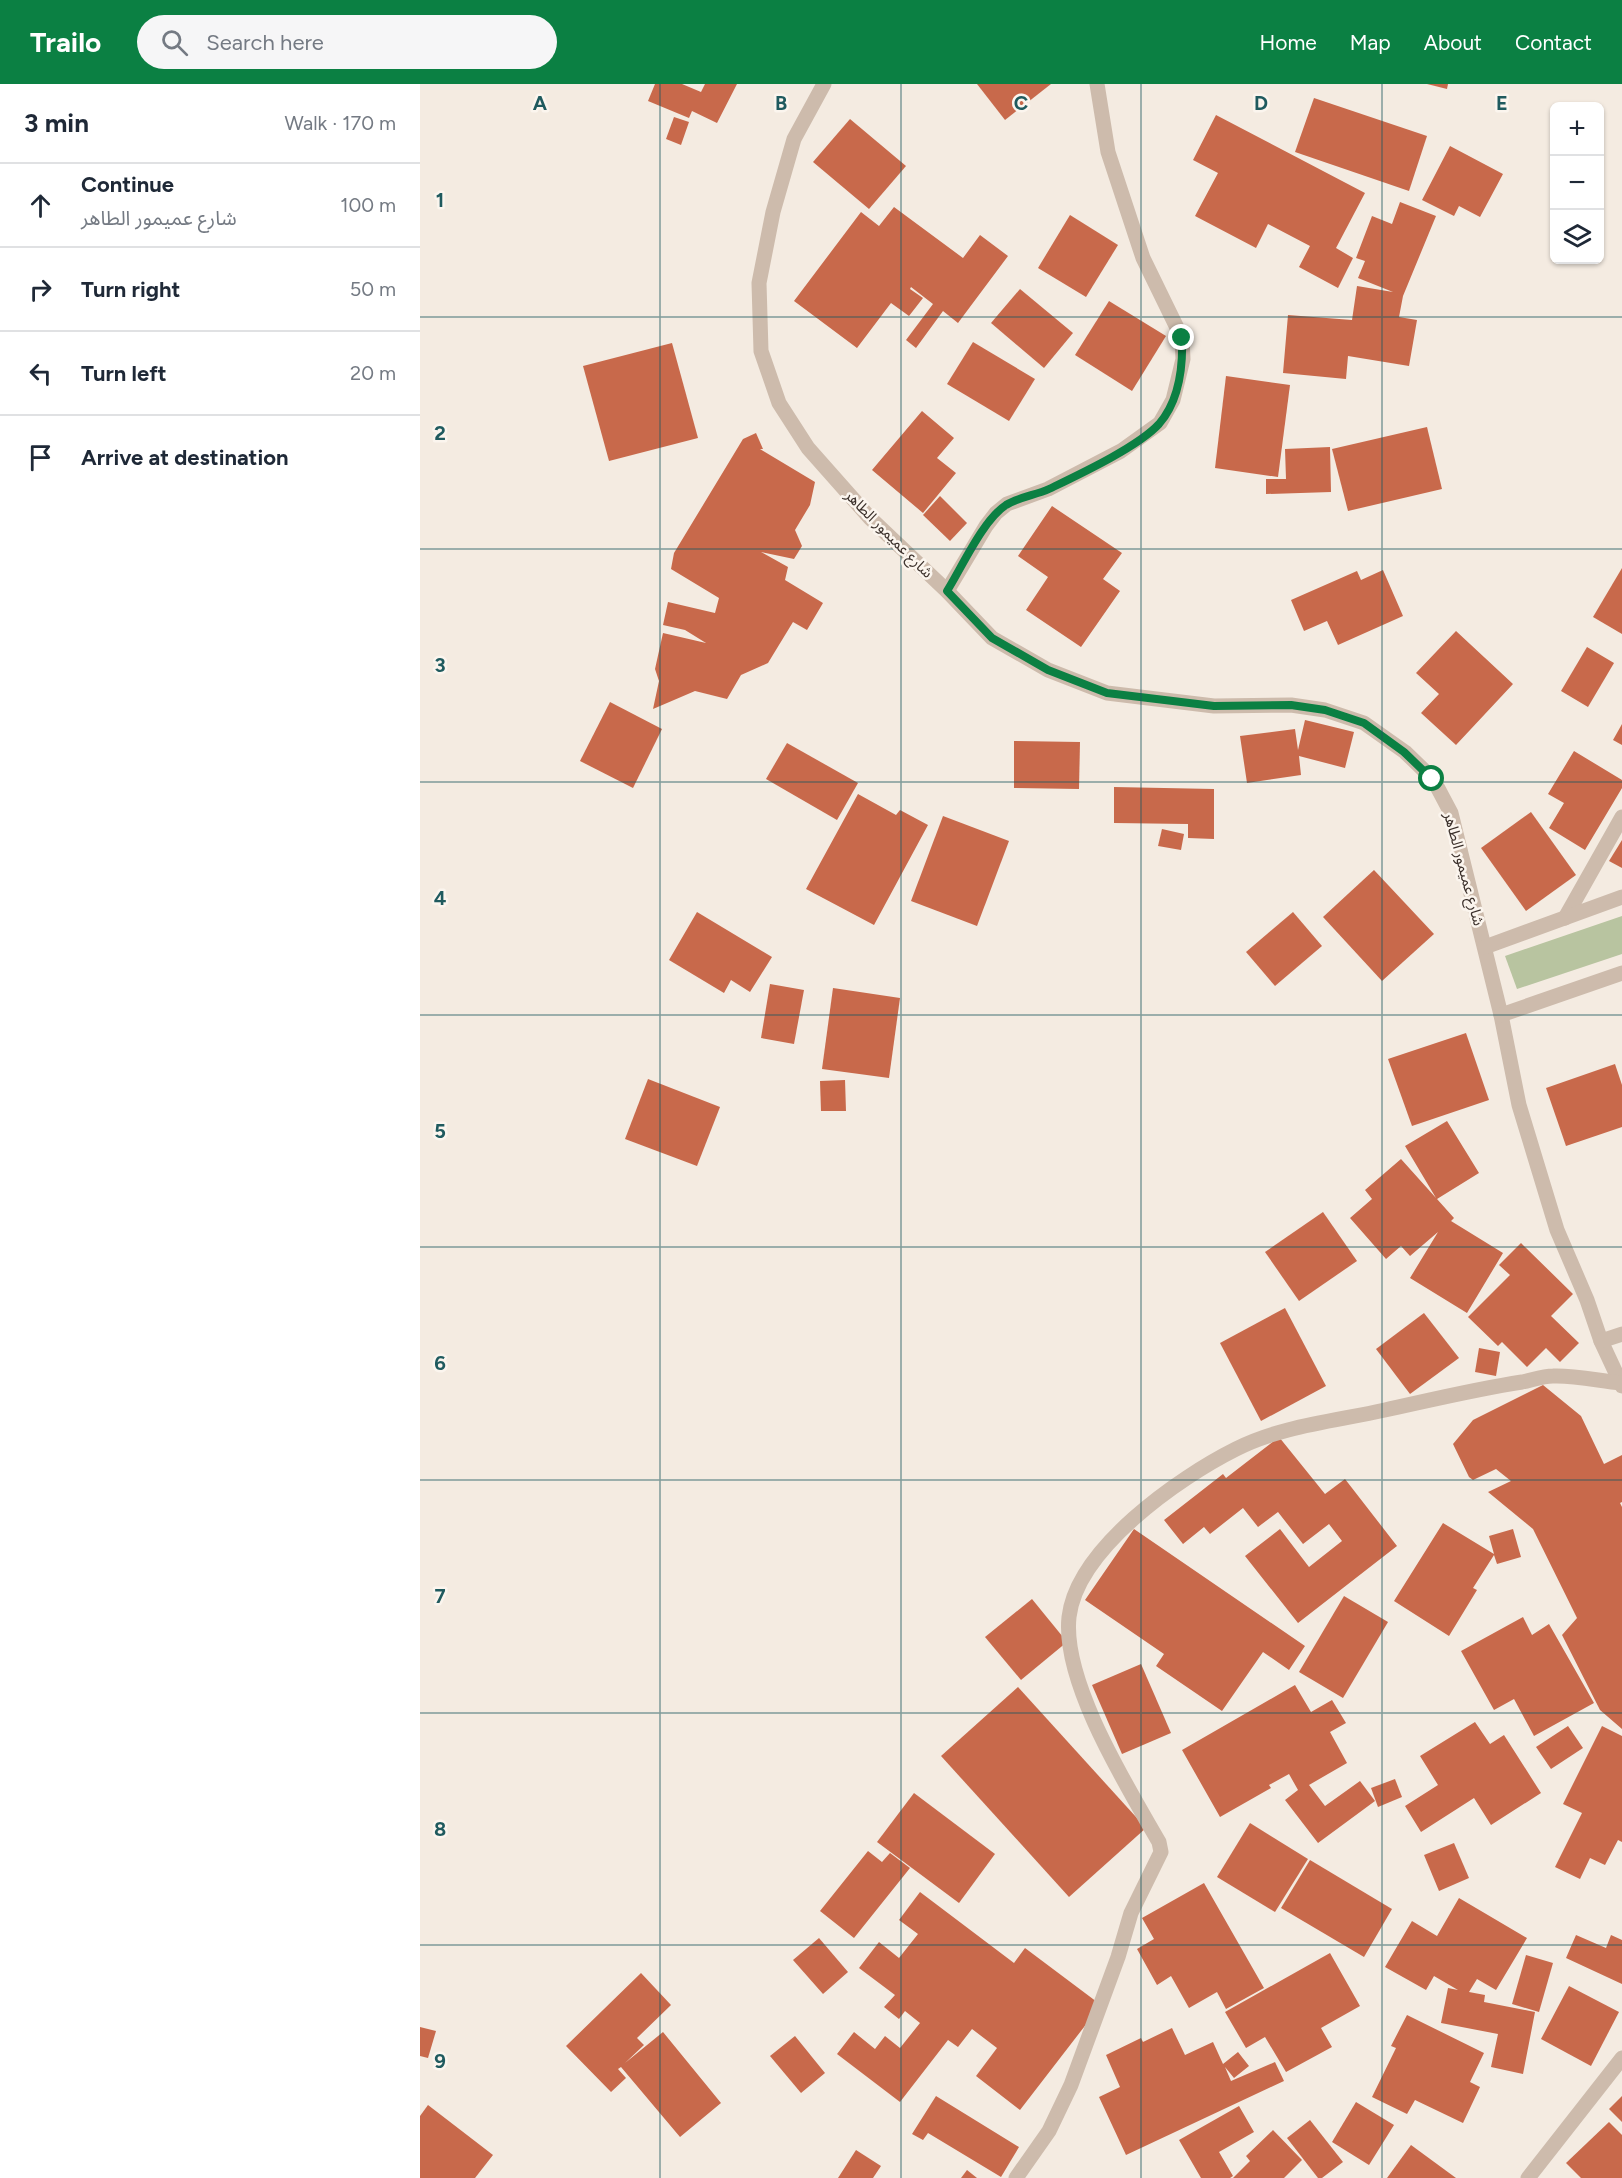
<!DOCTYPE html>
<meta charset="utf-8">
<style>
:root{--surface:#fff;--page:#f6f6f7;--text:#1f2937;--muted:#747a83;--line:#e0e1e3;--accent:#0b8043}
body{margin:0;font-family:Figtree,"Noto Sans Arabic",sans-serif;background:var(--page);color:var(--text)}
.controls{position:absolute;right:18px;top:18px;display:grid;overflow:hidden;border-radius:9px;box-shadow:0 2px 4px #0004}
.controls button{width:54px;height:54px;display:grid;place-items:center;padding:0;border:0;border-bottom:2px solid var(--line);background:var(--surface);color:var(--text);font:30px sans-serif}
.stop{position:absolute;width:18px;height:18px;margin:-14px;border:4px solid #0b8043;border-radius:50%;background:#fff}
.stop.end{background:#0b8043;border-color:#fff;box-shadow:0 2px 6px #0008}
.list{margin:0;padding:0;list-style:none}
h2{display:flex;justify-content:space-between;align-items:center;height:78px;margin:0;padding:0 24px;font-size:26px}
h2 small{font-size:20px;font-weight:400;color:var(--muted)}
.list li{display:grid;grid-template-columns:39px 1fr auto;gap:18px;align-items:center;box-sizing:border-box;height:84px;padding:0 24px;border-top:2px solid var(--line)}
.list b{display:block;font-size:22px;white-space:nowrap}
.list p{margin:0;font-size:20px;white-space:nowrap;color:var(--muted)}
.list em{font-size:20px;font-style:normal;color:var(--muted)}
.icon{flex:none;width:33px;height:33px;fill:none;stroke:currentColor;stroke-width:2;stroke-linecap:round;stroke-linejoin:round}
.map{position:relative;flex:none;width:1202px;height:2094px;overflow:hidden}
header{display:flex;align-items:center;gap:36px;box-sizing:border-box;height:84px;padding:0 30px;background:var(--accent);color:#fff}
header strong{font-size:28px}
nav{display:flex;gap:33px;margin-inline-start:auto;font-size:21px}
.search{width:420px;height:54px;background:var(--page);display:flex;align-items:center;gap:15px;box-sizing:border-box;padding:0 21px;border-radius:33px;color:var(--muted);font-size:22px}
main{display:flex}
aside{flex:1;background:var(--surface)}
.map>svg:first-child{display:block}
</style>
<header>
<strong>Trailo</strong>
<div class="search"><svg class="icon" aria-label="search" viewBox="0 0 24 24"><circle cx="10" cy="10" r="6"/><path d="M15 15l6 6"/></svg>Search here</div>
<nav><a>Home</a><a>Map</a><a>About</a><a>Contact</a></nav>
</header>
<main>
<aside>
<h2>3 min<small>Walk · 170 m</small></h2>
<ul class="list">
<li><svg class="icon" aria-label="ahead" viewBox="0 0 24 24"><path d="M12 20V5M6 11l6-6 6 6"/></svg><div><b>Continue</b><p>شارع عميمور الطاهر</p></div><em>100 m</em></li>
<li><svg class="icon" aria-label="right" viewBox="0 0 24 24"><path d="M7 20v-9h11M14 6l5 5-5 5"/></svg><div><b>Turn right</b></div><em>50 m</em></li>
<li><svg class="icon" aria-label="left" viewBox="0 0 24 24"><path d="M17 20v-9H6M10 6l-5 5 5 5"/></svg><div><b>Turn left</b></div><em>20 m</em></li>
<li><svg class="icon" aria-label="arrive" viewBox="0 0 24 24"><path d="M6 21V4h12l-3 4 3 4H6"/></svg><div><b>Arrive at destination</b></div></li>
</ul>
</aside>
<div class="map">
<svg width="1202" height="2094" viewBox="0 0 1202 2094">
<rect width="100%" height="100%" fill="#f4ebe1"/>
<path fill="#b8c4a0" d="M1202,832V870L1097,905L1085,872Z"/>
<g fill="#c8694b">
<path d="M235,0H262L281,8L285,0H317L297,39L272,27L269,34L228,17Z"/>
<path d="M557,0H631L585,36Z"/>
<path d="M1007,0H1028L1027,5Z"/>
<path d="M894,14L1007,52L989,107L875,68Z"/>
<path d="M796,31L945,109L916,164L933,174L918,204L879,183L890,162L848,140L836,164L775,132L798,89L773,76Z"/>
<path d="M254,33L269,38L261,61L246,55Z"/>
<path d="M430,35L486,82L449,125L393,78Z"/>
<path d="M1030,62L1083,90L1060,133L1039,122L1034,132L1002,116Z"/>
<path d="M980,118L1016,132L983,212L979,233L997,236L989,282L928,272L926,295L863,289L868,231L932,236L937,202L973,208L938,194L945,177L936,174L952,132L972,140Z"/>
<path d="M474,123L543,174L560,151L588,172L538,239L523,227L496,264L486,256L513,220L491,203L490,205L503,214L489,232L471,219L437,264L374,217L441,128L459,142Z"/>
<path d="M650,131L698,161L666,213L618,184Z"/>
<path d="M600,205L653,249L624,284L571,239Z"/>
<path d="M689,217L746,252L712,307L655,271Z"/>
<path d="M553,258L615,295L589,337L527,300Z"/>
<path d="M252,259L278,354L189,377L163,282Z"/>
<path d="M806,292L870,301L858,393L795,384Z"/>
<path d="M502,327L534,354L517,374L536,389L503,429L452,386Z"/>
<path d="M1007,343L1022,405L928,427L912,365Z"/>
<path d="M336,349L343,365H340L395,398L390,421L375,446L382,462L374,475L341,468L368,483L365,496L403,519L387,546L373,538L348,579L321,591L307,615L275,607L233,625L239,597L235,585L243,549L286,559L265,546L243,541L248,518L295,529L299,514L251,485L254,469L323,355Z"/>
<path d="M910,363L911,408L846,410V395H866L865,365Z"/>
<path d="M520,412L547,439L530,457L503,431Z"/>
<path d="M632,422L702,469L683,495L700,507L661,563L606,526L628,493L598,472Z"/>
<path d="M1202,484V550L1173,533Z"/>
<path d="M963,486L983,532L918,561L907,537L884,547L871,516L937,487L941,496Z"/>
<path d="M1036,547L1093,600L1036,661L1001,629L1019,610L996,589Z"/>
<path d="M1167,563L1194,579L1168,623L1141,607Z"/>
<path d="M190,618L242,645L213,704L160,677Z"/>
<path d="M885,636L934,648L925,684L879,672L881,691L827,699L820,652L875,645L878,666Z"/>
<path d="M1202,640V661L1193,656Z"/>
<path d="M594,657L660,658L659,705L594,704Z"/>
<path d="M367,659L438,699L417,736L346,695Z"/>
<path d="M1154,667L1202,696V704L1165,766L1129,744L1144,719L1128,710Z"/>
<path d="M694,703L794,705V755L768,754V740L694,739Z"/>
<path d="M438,710L476,731L480,726L508,741L454,841L386,805Z"/>
<path d="M1111,728L1156,791L1106,827L1061,764Z"/>
<path d="M523,732L589,757L557,842L491,817Z"/>
<path d="M742,745L764,750L761,766L738,762Z"/>
<path d="M1202,756V784L1189,777Z"/>
<path d="M954,786L1014,850L962,897L903,833Z"/>
<path d="M277,828L352,873L330,908L311,896L304,909L249,876Z"/>
<path d="M873,828L902,862L855,902L826,868Z"/>
<path d="M350,900L384,906L374,960L341,954Z"/>
<path d="M413,904L480,914L469,994L402,985Z"/>
<path d="M1046,949L1069,1016L992,1042L968,975Z"/>
<path d="M1195,980L1202,1001V1043L1146,1062L1126,1004Z"/>
<path d="M228,995L300,1023L277,1082L205,1055Z"/>
<path d="M425,996L426,1027H401L400,997Z"/>
<path d="M1027,1037L1059,1089L1017,1115L1034,1134L1031,1137L1083,1169L1047,1229L990,1194L1018,1148L990,1172L981,1162L966,1175L930,1134L952,1115L945,1106L981,1075L1016,1114L985,1062Z"/>
<path d="M903,1128L937,1177L879,1217L845,1168Z"/>
<path d="M1101,1159L1153,1210L1131,1232L1159,1259L1140,1278L1126,1264L1107,1283L1082,1258L1078,1262L1048,1233L1090,1191L1079,1181Z"/>
<path d="M865,1224L906,1302L841,1337L800,1259Z"/>
<path d="M1004,1229L1039,1274L990,1310L956,1265Z"/>
<path d="M1059,1264L1080,1268L1076,1292L1055,1288Z"/>
<path d="M1123,1301L1161,1332L1184,1380L1202,1371V1418L1200,1419L1202,1423V1645L1180,1626L1142,1551L1157,1534L1113,1445L1068,1408L1091,1397L1076,1385L1053,1396L1049,1393L1033,1360L1053,1336Z"/>
<path d="M859,1353L905,1410L925,1395L977,1462L878,1539L825,1472L860,1445L889,1483L922,1457L909,1440L883,1460L858,1428L838,1443L823,1424L790,1450L784,1443L763,1460L744,1436L803,1390L806,1394Z"/>
<path d="M1023,1439L1074,1470L1069,1452L1093,1445L1101,1473L1077,1480L1074,1471L1053,1504L1057,1506L1029,1552L974,1517Z"/>
<path d="M714,1445L885,1562L869,1586L843,1568L802,1627L736,1582L744,1570L665,1516Z"/>
<path d="M924,1512L968,1538L923,1614L879,1588Z"/>
<path d="M612,1515L647,1558L601,1596L565,1553Z"/>
<path d="M1103,1533L1112,1551L1129,1540L1174,1619L1114,1652L1094,1615L1074,1626L1041,1567Z"/>
<path d="M721,1580L751,1649L702,1670L672,1601Z"/>
<path d="M875,1601L891,1628L912,1616L926,1639L910,1648L927,1679L889,1701L905,1722L940,1697L955,1717L898,1759L865,1716L878,1706L869,1690L849,1701L851,1704L800,1733L762,1666Z"/>
<path d="M598,1603L726,1744L649,1813L521,1672Z"/>
<path d="M1055,1638L1070,1660L1084,1651L1121,1709L1071,1741L1054,1714L1001,1748L985,1722L1018,1701L1000,1672Z"/>
<path d="M1148,1642L1163,1664L1131,1685L1116,1663Z"/>
<path d="M1182,1642L1202,1652V1758L1198,1756L1185,1781L1170,1774L1160,1795L1135,1783L1162,1729L1143,1720Z"/>
<path d="M975,1695L982,1713L958,1723L951,1704Z"/>
<path d="M494,1709L575,1770L539,1819L457,1758Z"/>
<path d="M830,1739L888,1775L855,1828L797,1793Z"/>
<path d="M1034,1759L1049,1794L1019,1807L1004,1771Z"/>
<path d="M448,1767L462,1778L470,1769L490,1784L434,1854L400,1827Z"/>
<path d="M890,1776L972,1825L944,1873L861,1824Z"/>
<path d="M784,1799L844,1904L806,1925L797,1908L769,1924L751,1892L737,1901L717,1865L734,1855L722,1834Z"/>
<path d="M500,1808L594,1879L605,1864L681,1921L600,2026L556,1992L577,1964L552,1945L538,1963L528,1956L480,2018L417,1970L434,1948L455,1965L465,1952L480,1964L500,1939L485,1927L479,1935L464,1923L475,1911L439,1884L459,1858L479,1874L498,1850L479,1836Z"/>
<path d="M1039,1814L1107,1854L1076,1906L1057,1895L1049,1908L1065,1911L1064,1918L1115,1928L1103,1990L1071,1983L1078,1950L1021,1939L1028,1904L1038,1906L1014,1892L1006,1906L965,1883L992,1837L1017,1852Z"/>
<path d="M1156,1851L1186,1864L1191,1851L1202,1856V1900L1146,1874Z"/>
<path d="M399,1854L428,1888L403,1910L373,1876Z"/>
<path d="M910,1869L940,1922L901,1944L912,1963L866,1988L845,1953L826,1964L805,1928Z"/>
<path d="M1106,1871L1133,1879L1119,1928L1092,1920Z"/>
<path d="M221,1889L251,1921L217,1954L224,1961L205,1979L243,1948L301,2019L260,2053L201,1983L198,1985L206,1994L191,2008L146,1962Z"/>
<path d="M1149,1902L1199,1928L1171,1982L1121,1955Z"/>
<path d="M987,1931L1064,1969L1050,1998L1060,2003L1043,2039L995,2016L987,2030L952,2013L976,1964L971,1962Z"/>
<path d="M0,1943L16,1947L8,1974L0,1972Z"/>
<path d="M752,1944L765,1971L793,1958L803,1980L818,1968L829,1982L814,1994L805,1983L811,1997L855,1978L864,1997L706,2071L679,2013L700,2003L686,1971L721,1954L723,1958Z"/>
<path d="M375,1952L405,1989L381,2009L350,1972Z"/>
<path d="M516,2012L599,2063L581,2093L508,2049L503,2056L492,2050Z"/>
<path d="M1202,2012V2038L1189,2025Z"/>
<path d="M936,2018L974,2041L949,2081L912,2058Z"/>
<path d="M8,2021L73,2071L55,2094H0V2032Z"/>
<path d="M819,2022L834,2048L799,2068L813,2092L810,2094H781L759,2056Z"/>
<path d="M890,2036L923,2078L902,2094H898L867,2054Z"/>
<path d="M1189,2038L1202,2051V2094H1161L1146,2079Z"/>
<path d="M853,2046L882,2076L864,2094H813L830,2077L826,2072Z"/>
<path d="M991,2061L1036,2094H967Z"/>
<path d="M436,2066L461,2082L453,2094H418Z"/>
<path d="M547,2086L557,2094H541Z"/>
</g>
<g fill="none" stroke-linecap="round" stroke-linejoin="round">
<g stroke="#cdbbac" stroke-width="15">
<path d="M404,0L374,55L353,128L339,199L341,267L359,319L388,364L450,434L527,507L572,554L628,586L687,609L794,622L871,621L905,626L944,639L985,668L1013,695L1031,729L1081,931L1099,1021L1137,1146L1167,1216L1181,1257L1202,1302"/>
<path d="M527,507L566,442L576,429L587,420L628,405L701,367L740,339L753,316L763,275L762,254L723,174L688,68L677,0"/>
<path d="M1145,834L1202,733"/>
<path d="M1065,863L1202,813"/>
<path d="M1081,931L1202,889"/>
<path d="M1181,1257L1202,1250"/>
<path d="M596,2094L629,2047L651,2001L698,1873L711,1829L741,1768L739,1758C707,1702 642,1598 649,1533C657,1465 758,1394 816,1365C861,1342 916,1337 965,1326C1011,1316 1056,1305 1102,1298C1112,1296 1123,1292 1133,1292C1154,1291 1180,1297 1201,1299"/>
<path d="M1108,2094L1202,1974"/>
</g>
</g>
<g fill="none" stroke-linecap="round" stroke-linejoin="round">
<path stroke="#0b8043" stroke-width="8" d="M762,254C763,282 759,317 739,340C718,363 658,391 629,405C616,411 599,413 586,421C563,436 542,483 527,507L572,554L628,586L687,609L794,622L871,621L905,626L944,639L984,668L1012,695"/>
</g>
<path fill="none" stroke="#1f5a5e" stroke-width="1.5" stroke-opacity="0.55" d="M240,0V2094M481,0V2094M721,0V2094M962,0V2094M0,233H1202M0,465H1202M0,698H1202M0,931H1202M0,1163H1202M0,1396H1202M0,1629H1202M0,1861H1202"/>
<g text-anchor="middle" stroke-width="5" stroke-linejoin="round" paint-order="stroke">
<g font-size="15" fill="#3b302b" stroke="#fbf5ee">
<text transform="translate(469 450) rotate(45)" y="5">شارع عميمور الطاهر</text>
<text transform="translate(1044 785) rotate(75)" y="5">شارع عميمور الطاهر</text>
</g>
</g>
<g font-size="20" text-anchor="middle" font-weight="bold" fill="#1f5a5e" stroke="#fbf5ee" stroke-width="5" stroke-linejoin="round" paint-order="stroke">
<text x="120" y="26">A</text>
<text x="361" y="26">B</text>
<text x="601" y="26">C</text>
<text x="841" y="26">D</text>
<text x="1082" y="26">E</text>
<text x="20" y="123">1</text>
<text x="20" y="356">2</text>
<text x="20" y="588">3</text>
<text x="20" y="821">4</text>
<text x="20" y="1054">5</text>
<text x="20" y="1286">6</text>
<text x="20" y="1519">7</text>
<text x="20" y="1752">8</text>
<text x="20" y="1984">9</text>
</g>
</svg>
<div class="controls">
<button>+</button>
<button>−</button>
<button><svg class="icon" aria-label="layers" viewBox="0 0 24 24"><path d="M12 4l9 5-9 5-9-5zM3 14l9 5 9-5"/></svg></button>
</div>
<div class="stop" style="left:1012px;top:695px"></div>
<div class="stop end" style="left:762px;top:254px"></div>
</div>
</main>
